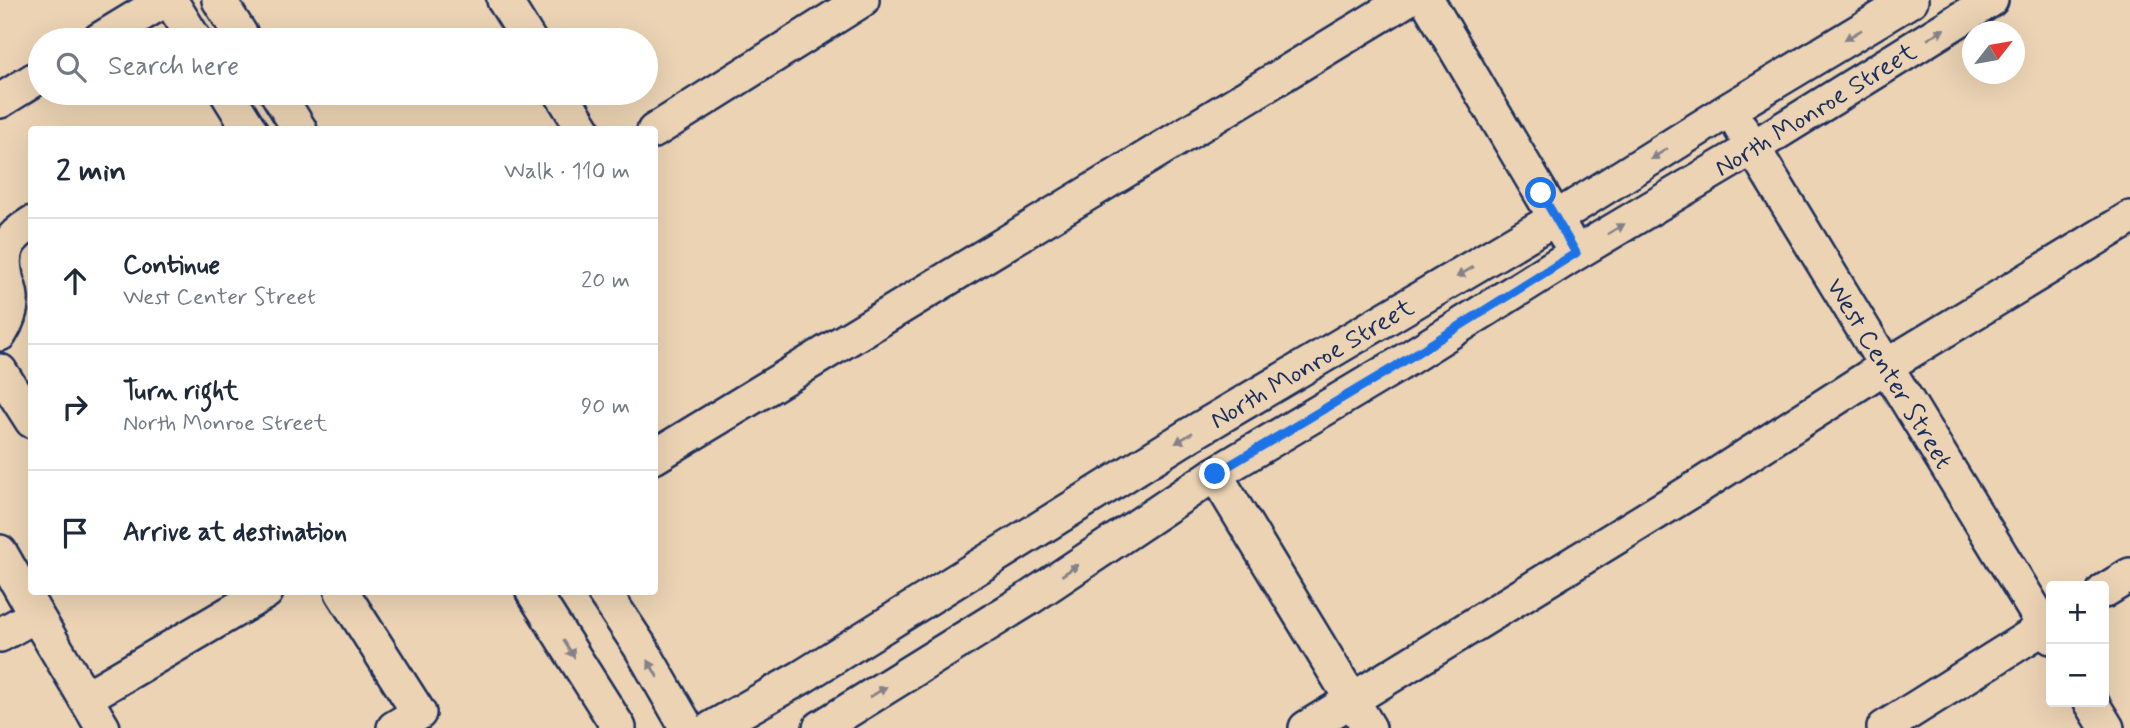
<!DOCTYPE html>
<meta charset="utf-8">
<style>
:root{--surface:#fff;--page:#f6f6f7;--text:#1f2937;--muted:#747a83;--line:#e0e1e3}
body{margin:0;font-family:Mynerve,sans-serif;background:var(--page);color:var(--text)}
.controls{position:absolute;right:21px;bottom:21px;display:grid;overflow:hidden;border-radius:7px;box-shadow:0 7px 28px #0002}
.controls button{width:63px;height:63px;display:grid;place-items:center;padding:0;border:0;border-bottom:2px solid var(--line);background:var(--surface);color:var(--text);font:35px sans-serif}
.compass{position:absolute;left:1962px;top:21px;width:63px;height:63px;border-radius:50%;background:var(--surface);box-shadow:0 7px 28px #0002;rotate:59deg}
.stop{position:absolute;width:21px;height:21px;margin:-16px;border:5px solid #1a73e8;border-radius:50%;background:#fff}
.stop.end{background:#1a73e8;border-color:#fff;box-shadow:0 2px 7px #0008}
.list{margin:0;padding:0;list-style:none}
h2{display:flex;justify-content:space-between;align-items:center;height:91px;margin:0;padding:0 28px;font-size:30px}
h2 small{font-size:23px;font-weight:400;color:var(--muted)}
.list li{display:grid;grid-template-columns:46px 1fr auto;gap:21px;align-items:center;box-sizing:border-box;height:126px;padding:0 28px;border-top:2px solid var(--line)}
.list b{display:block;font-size:26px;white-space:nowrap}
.list p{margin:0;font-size:23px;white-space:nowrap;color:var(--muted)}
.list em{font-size:23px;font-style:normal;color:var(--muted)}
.icon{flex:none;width:38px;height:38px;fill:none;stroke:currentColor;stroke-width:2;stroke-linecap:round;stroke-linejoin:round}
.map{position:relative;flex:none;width:2130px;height:728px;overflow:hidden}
.search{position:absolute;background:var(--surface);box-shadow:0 7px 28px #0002;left:28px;top:28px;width:630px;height:77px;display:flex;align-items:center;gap:18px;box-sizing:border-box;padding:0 24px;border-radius:38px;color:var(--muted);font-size:26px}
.panel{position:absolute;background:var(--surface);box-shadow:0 7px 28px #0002;left:28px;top:126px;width:630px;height:469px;border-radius:7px}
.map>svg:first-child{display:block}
</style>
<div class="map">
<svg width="2130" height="728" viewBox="0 0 2130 728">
<rect width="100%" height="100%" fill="#ecd3b4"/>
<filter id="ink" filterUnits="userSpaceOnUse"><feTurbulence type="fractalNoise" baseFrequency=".0143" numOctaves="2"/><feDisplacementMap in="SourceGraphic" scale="14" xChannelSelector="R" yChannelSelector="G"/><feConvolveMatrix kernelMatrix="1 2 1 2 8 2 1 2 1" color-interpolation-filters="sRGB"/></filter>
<g filter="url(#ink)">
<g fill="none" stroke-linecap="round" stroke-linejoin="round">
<defs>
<g id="minor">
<path d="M170,0L195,40"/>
<path d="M219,0L244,40"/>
<path d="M504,0L529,40"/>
<path d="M1427,0L1566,236"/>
<path d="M99,40L165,0"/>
<path d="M227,93L250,130"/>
<path d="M277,93L300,130"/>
<path d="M561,93L584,130"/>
<path d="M0,101L40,76"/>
<path id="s1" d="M1741,128L2051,637"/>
<path d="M654,131L862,0"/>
<path d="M0,334C7,323 12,311 11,298C11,291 7,283 6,277C0,249 9,237 32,223"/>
<path d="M0,371L32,421"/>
<path d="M654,457L1406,0"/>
<path d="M1215,474L1369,728"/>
<path d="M0,552L36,615"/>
<path d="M2104,591L2130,575"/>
<path d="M342,592L419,713L394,728"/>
<path d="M533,592L619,728"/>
<path d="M604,592L641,648L687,728"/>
<path d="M0,635L36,615L103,728"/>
<path d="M85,698L266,592"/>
<path d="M2091,702L2107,728"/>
<path id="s2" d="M712,728L802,677L1191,434L1556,218L1730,109L1911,0"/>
<path id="s3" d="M820,728L1028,599L1215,474L1396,366L1576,253L1754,147L1991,0"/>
<path d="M1306,728L1698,487L1886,366L2130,218"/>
<path d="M1884,728L2051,623"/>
</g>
</defs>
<use href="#minor" stroke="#1b2f5e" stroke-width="38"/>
<use href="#minor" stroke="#ecd3b4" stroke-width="33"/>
</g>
<defs><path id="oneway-solid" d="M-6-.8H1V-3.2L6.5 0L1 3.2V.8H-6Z" transform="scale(1.75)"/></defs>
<g fill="#848189">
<use href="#oneway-solid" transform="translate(1936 34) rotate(-32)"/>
<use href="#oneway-solid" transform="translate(1853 35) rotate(149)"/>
<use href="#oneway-solid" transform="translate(1659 154) rotate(148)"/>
<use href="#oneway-solid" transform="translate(1616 229) rotate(-31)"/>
<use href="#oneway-solid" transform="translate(1465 272) rotate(149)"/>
<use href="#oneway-solid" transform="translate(1184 438) rotate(148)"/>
<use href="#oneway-solid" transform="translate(1070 570) rotate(-34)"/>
<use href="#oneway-solid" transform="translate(569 649) rotate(58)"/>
<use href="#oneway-solid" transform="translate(653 669) rotate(-119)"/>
<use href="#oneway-solid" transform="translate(878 692) rotate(-32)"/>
</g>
</g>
<g fill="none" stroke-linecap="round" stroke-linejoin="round" filter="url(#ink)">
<path stroke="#1a73e8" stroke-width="9" d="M1215,474L1396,366L1576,253L1541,193"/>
</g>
<g text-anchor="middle" stroke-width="5" stroke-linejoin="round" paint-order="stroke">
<g font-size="26" fill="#1b2f5e" stroke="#ecd3b4">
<text dy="9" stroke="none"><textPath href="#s3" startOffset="1172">North Monroe Street</textPath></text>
<text dy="9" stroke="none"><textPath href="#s2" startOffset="702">North Monroe Street</textPath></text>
<text dy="9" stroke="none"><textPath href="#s1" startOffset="287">West Center Street</textPath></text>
</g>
</g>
</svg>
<div class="controls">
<button>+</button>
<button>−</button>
</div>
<svg class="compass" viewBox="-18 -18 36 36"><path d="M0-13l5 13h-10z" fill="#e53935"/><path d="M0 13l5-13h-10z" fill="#747a83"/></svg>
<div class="stop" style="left:1541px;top:193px"></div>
<div class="stop end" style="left:1215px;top:474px"></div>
<div class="search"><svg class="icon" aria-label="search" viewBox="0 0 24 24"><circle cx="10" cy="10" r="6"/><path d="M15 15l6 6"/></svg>Search here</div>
<section class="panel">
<h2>2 min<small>Walk · 110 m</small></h2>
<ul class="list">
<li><svg class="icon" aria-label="ahead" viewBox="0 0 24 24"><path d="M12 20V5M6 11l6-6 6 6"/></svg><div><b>Continue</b><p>West Center Street</p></div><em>20 m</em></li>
<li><svg class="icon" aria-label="right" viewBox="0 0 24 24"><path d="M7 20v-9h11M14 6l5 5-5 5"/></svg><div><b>Turn right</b><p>North Monroe Street</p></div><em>90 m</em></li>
<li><svg class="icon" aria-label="arrive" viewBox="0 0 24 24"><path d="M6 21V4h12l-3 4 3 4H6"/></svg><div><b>Arrive at destination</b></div></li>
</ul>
</section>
</div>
